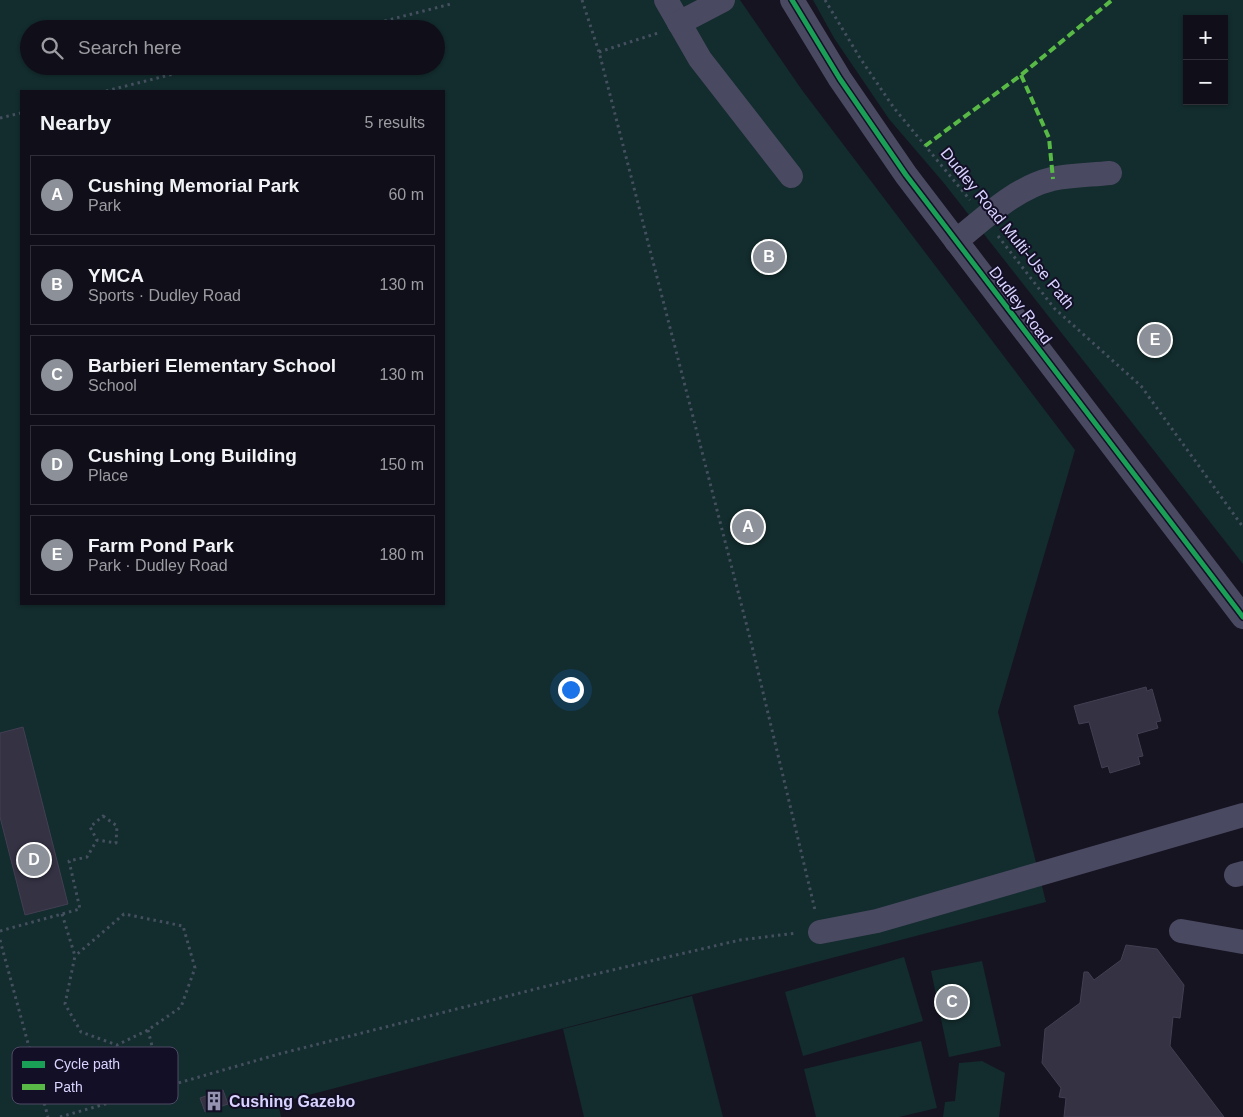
<!DOCTYPE html>
<meta charset="utf-8">
<style>
:root{--surface:#100f19;--page:#1e1d26;--text:#f1f3f6;--muted:#9c9ca2;--line:#302f38;--accent:#8c9099}
body{margin:0;font-family:Helvetica,sans-serif;background:var(--page);color:var(--text)}
.controls{position:absolute;right:15px;top:15px;display:grid;overflow:hidden;border-radius:0px;box-shadow:0 1px 4px #0004}
.controls button{width:45px;height:45px;display:grid;place-items:center;padding:0;border:0;border-bottom:1px solid var(--line);background:var(--surface);color:var(--text);font:25px sans-serif}
.you{position:absolute;left:570px;top:689px;width:18px;height:18px;margin:-12px;border:4px solid #fff;border-radius:50%;background:#1a73e8;box-shadow:0 0 0 8px #1a73e833}
.badge{display:grid;place-items:center;width:32px;height:32px;border-radius:50%;background:var(--accent);color:#fff;font-size:16px;font-weight:700}
.pin{position:absolute;translate:-50% -50%;border:2px solid #fff;box-shadow:0 1px 5px #0006}
.list{margin:0;padding:0;list-style:none}
h2{display:flex;justify-content:space-between;align-items:center;height:65px;margin:0;padding:0 20px;font-size:21px}
h2 small{font-size:16px;font-weight:400;color:var(--muted)}
.list li{display:grid;grid-template-columns:32px 1fr auto;gap:15px;align-items:center;box-sizing:border-box;height:80px;margin:0 10px 10px;padding:0 10px;border:1px solid var(--line);border-radius:0px}
.list b{display:block;font-size:19px;white-space:nowrap}
.list p{margin:0;font-size:16px;white-space:nowrap;color:var(--muted)}
.list em{font-size:16px;font-style:normal;color:var(--muted)}
.icon{flex:none;width:28px;height:28px;fill:none;stroke:currentColor;stroke-width:2;stroke-linecap:round;stroke-linejoin:round}
.map{position:relative;flex:none;width:1243px;height:1117px;overflow:hidden}
.search{position:absolute;background:var(--surface);box-shadow:0 1px 4px #0004;left:20px;top:20px;width:425px;height:55px;display:flex;align-items:center;gap:12px;box-sizing:border-box;padding:0 18px;border-radius:28px;color:var(--muted);font-size:19px}
.panel{position:absolute;background:var(--surface);box-shadow:0 1px 4px #0004;left:20px;top:90px;width:425px;height:515px;border-radius:0px}
.map>svg:first-child{display:block}
</style>
<div class="map">
<svg width="1243" height="1117" viewBox="0 0 1243 1117">
<rect width="100%" height="100%" fill="#161421"/>
<g fill="#132c2d" fill-rule="evenodd">
<path d="M0,0H740L802,90L1075,450L998,712L1046,902L278,1103L281,1117H0ZM29,29H436V66H29ZM21,91H444V604H21Z"/>
<path d="M813,0H1243V564L943,182L889,119L834,38ZM1187,19H1224V101H1187Z"/>
<path d="M904,957L923,1021L803,1056L785,992Z"/>
<path d="M982,961L1001,1046L949,1057L931,971Z"/>
<path d="M692,996L723,1117H584L563,1029Z"/>
<path d="M921,1041L937,1108L899,1117H816L804,1069Z"/>
<path d="M982,1061L1005,1073L999,1117H943L945,1102L955,1101L959,1063Z"/>
</g>
<g fill="#343243" stroke="#433f54">
<path d="M1146,687L1147,691L1152,689L1161,721L1156,722L1158,728L1137,734L1143,756L1138,757L1140,764L1110,773L1108,766L1102,768L1089,722L1079,724L1074,706Z"/>
<path d="M23,727L68,904L25,915L0,817V733Z"/>
<path d="M1126,945L1157,949L1184,985L1180,1018L1173,1017L1170,1046L1224,1117H1064L1066,1098L1059,1097L1061,1088L1042,1063L1045,1029L1080,1003L1084,972H1088L1094,980L1121,960Z"/>
<path d="M223,1090L228,1104L205,1112L200,1098Z"/>
</g>
<g fill="none" stroke-linecap="round" stroke-linejoin="round">
<g stroke="#44505f" stroke-width="3" stroke-dasharray="2.5 4" stroke-linecap="butt">
<path d="M582,0L599,52L751,642L815,910"/>
<path d="M825,0L860,58L894,108L970,200"/>
<path d="M353,29L451,4"/>
<path d="M599,52L658,33"/>
<path d="M106,91L205,66"/>
<path d="M0,118L21,113"/>
<path d="M998,236L1054,308L1141,386L1243,527"/>
<path d="M103,816L117,826L116,843L97,840L90,827Z"/>
<path d="M62,914L75,956L65,1004L81,1032L117,1045L148,1030L181,1007L195,968L183,926L124,914L75,956"/>
<path d="M0,931L80,909L69,861L87,857L97,840"/>
<path d="M0,940L48,1117"/>
<path d="M148,1030L162,1086"/>
<path d="M60,1117L279,1054L587,976L740,940L797,933"/>
</g>
<g stroke="#4a4962" stroke-width="24">
<path d="M666,0L700,59L791,176"/>
<path d="M792,0L840,79L906,175L1243,617"/>
<path d="M679,23L723,0"/>
<path d="M956,241C986,217 1015,188 1052,179C1071,175 1091,175 1110,173"/>
<path d="M1236,875L1243,873"/>
<path d="M1181,931L1243,942"/>
<path d="M820,932L877,921L1243,815"/>
</g>
<g stroke="#58b947" stroke-width="4" stroke-dasharray="8 4" stroke-linecap="butt">
<path d="M1021,75L1049,138L1053,179"/>
<path d="M925,146L1021,75L1112,0"/>
</g>
<defs>
<path id="cycleway" d="M792,0L840,79L906,175L1243,617"/>
</defs>
<use href="#cycleway" stroke="#130f26" stroke-width="8"/>
<use href="#cycleway" stroke="#1a9f57" stroke-width="5"/>
</g>
<defs>
<symbol id="building-bare" viewBox="-9 -9 18 18"><path d="M-4-6H4V6H1V3H-1V6H-4ZM-2.5-4.3h1.7v1.8h-1.7ZM.8-4.3h1.7v1.8H.8ZM-2.5-1h1.7V.8h-1.7ZM.8-1h1.7V.8H.8Z" fill="#9591b1" stroke="#130f26" stroke-width="2.5" paint-order="stroke"/></symbol>
</defs>
<g fill-rule="evenodd">
<use href="#building-bare" x="200" y="1087" width="28" height="28"/>
</g>
<g text-anchor="middle" stroke-width="4" stroke-linejoin="round" paint-order="stroke">
<g font-size="16" fill="#d9d4ff" stroke="#130f26">
<text transform="translate(1008 228) rotate(51)" y="6">Dudley Road Multi-Use Path</text>
<text transform="translate(1021 305) rotate(53)" y="6">Dudley Road</text>
</g>
<g font-size="16" font-weight="bold" fill="#d9d4ff" stroke="#130f26" text-anchor="start">
<text x="229" y="1107">Cushing Gazebo</text>
</g>
</g>
<rect x="12" y="1047" width="166" height="57" rx="8" fill="#130f26" stroke="#4e4a67" stroke-width="1"/>
<rect x="22" y="1061" width="23" height="7" fill="#1a9f57"/>
<rect x="22" y="1084" width="23" height="6" fill="#58b947"/>
<g font-size="14" fill="#d9d4ff">
<text x="54" y="1069">Cycle path</text>
<text x="54" y="1092">Path</text>
</g>
</svg>
<div class="controls">
<button>+</button>
<button>−</button>
</div>
<div class="you"></div>
<div class="pin badge" style="left:748px;top:527px">A</div>
<div class="pin badge" style="left:769px;top:257px">B</div>
<div class="pin badge" style="left:952px;top:1002px">C</div>
<div class="pin badge" style="left:34px;top:860px">D</div>
<div class="pin badge" style="left:1155px;top:340px">E</div>
<div class="search"><svg class="icon" aria-label="search" viewBox="0 0 24 24"><circle cx="10" cy="10" r="6"/><path d="M15 15l6 6"/></svg>Search here</div>
<section class="panel">
<h2>Nearby<small>5 results</small></h2>
<ul class="list">
<li><span class="badge">A</span><div><b>Cushing Memorial Park</b><p>Park</p></div><em>60 m</em></li>
<li><span class="badge">B</span><div><b>YMCA</b><p>Sports · Dudley Road</p></div><em>130 m</em></li>
<li><span class="badge">C</span><div><b>Barbieri Elementary School</b><p>School</p></div><em>130 m</em></li>
<li><span class="badge">D</span><div><b>Cushing Long Building</b><p>Place</p></div><em>150 m</em></li>
<li><span class="badge">E</span><div><b>Farm Pond Park</b><p>Park · Dudley Road</p></div><em>180 m</em></li>
</ul>
</section>
</div>
